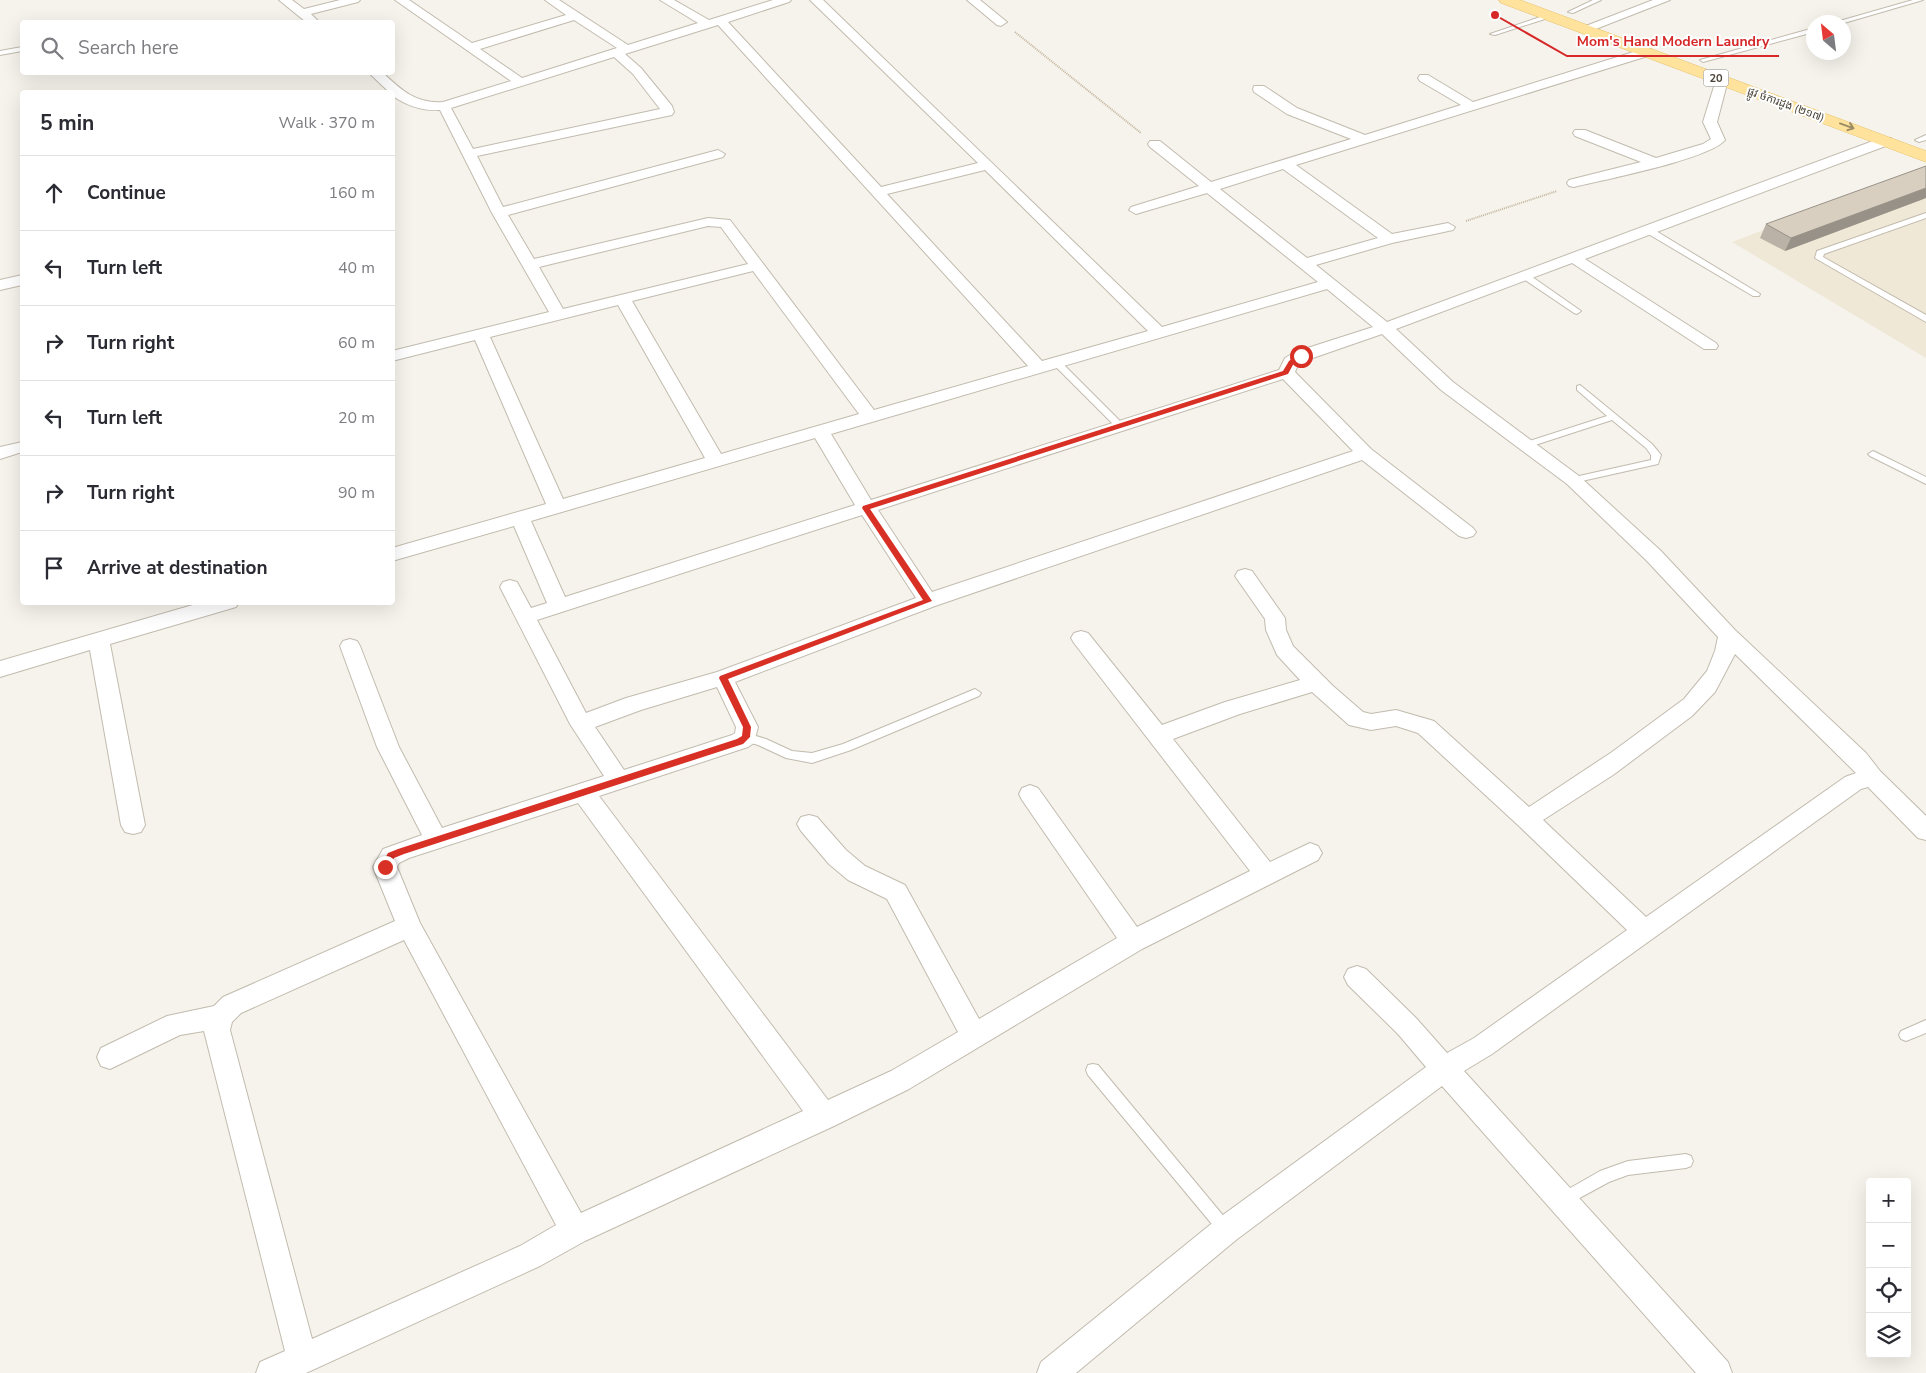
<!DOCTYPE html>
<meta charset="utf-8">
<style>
:root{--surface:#fff;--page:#f2f2f3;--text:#2b2b33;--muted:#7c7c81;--line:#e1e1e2}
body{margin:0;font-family:"Nunito Sans","Noto Sans Khmer",sans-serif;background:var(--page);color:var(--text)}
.controls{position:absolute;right:15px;bottom:15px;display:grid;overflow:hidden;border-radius:5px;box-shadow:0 5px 20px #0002}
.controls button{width:45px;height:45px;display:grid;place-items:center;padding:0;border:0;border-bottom:1px solid var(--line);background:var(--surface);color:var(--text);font:25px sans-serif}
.compass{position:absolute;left:1806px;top:15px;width:45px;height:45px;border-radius:50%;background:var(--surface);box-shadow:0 5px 20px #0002;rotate:332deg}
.stop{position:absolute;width:15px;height:15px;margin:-11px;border:4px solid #d93025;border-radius:50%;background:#fff}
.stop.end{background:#d93025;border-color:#fff;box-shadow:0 1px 5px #0008}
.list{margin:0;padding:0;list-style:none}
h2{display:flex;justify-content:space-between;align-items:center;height:65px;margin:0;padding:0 20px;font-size:21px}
h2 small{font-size:16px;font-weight:400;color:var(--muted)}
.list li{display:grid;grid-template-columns:32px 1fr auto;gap:15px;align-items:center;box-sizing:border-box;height:75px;padding:0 20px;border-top:1px solid var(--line)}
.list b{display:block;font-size:19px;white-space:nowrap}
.list em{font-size:16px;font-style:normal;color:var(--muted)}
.icon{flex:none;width:28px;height:28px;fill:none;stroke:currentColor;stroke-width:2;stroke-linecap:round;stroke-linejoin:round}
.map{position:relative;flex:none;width:1926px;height:1373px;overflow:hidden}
.search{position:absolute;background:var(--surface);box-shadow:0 5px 20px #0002;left:20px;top:20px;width:375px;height:55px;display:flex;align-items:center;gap:12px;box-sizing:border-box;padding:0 18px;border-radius:5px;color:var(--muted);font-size:19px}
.panel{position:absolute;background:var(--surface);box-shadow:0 5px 20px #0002;left:20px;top:90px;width:375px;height:515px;border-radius:5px}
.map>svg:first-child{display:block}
</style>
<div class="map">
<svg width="1926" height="1373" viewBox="0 0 1926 1373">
<rect width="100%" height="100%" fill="#f6f3ec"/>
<path fill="#efe8d6" d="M1926,168V358L1732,242Z"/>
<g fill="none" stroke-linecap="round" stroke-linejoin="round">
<defs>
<g id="lane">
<path d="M1593,0H1601L1573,13L1568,12Z"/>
<path d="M1913,0H1923L1844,23L1836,22Z"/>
<path d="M1549,14L1552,16L1551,17L1495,35L1490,34Z"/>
<path d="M1814,28V32L1703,62L1700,60Z"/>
<path d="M22,47V51L0,55V51Z"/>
<path d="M1926,135V140L1919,142L1915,140Z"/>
<path d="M1926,213V218L1824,254L1823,257L1926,315V322L1815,258L1817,251Z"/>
<path d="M1645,228H1651L1760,294L1759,296H1753L1645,232Z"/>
<path d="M1522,274H1528L1581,311L1577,314L1574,313L1522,278Z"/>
<path d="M1057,360L1060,361L1123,424V428H1117L1054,365V361Z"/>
<path d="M1580,385L1652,444L1661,455L1658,464L1573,483L1570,482L1568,480L1570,478L1651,460V455L1646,448L1612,420L1529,447H1523V443L1607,416L1577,390V386Z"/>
<path d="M1873,451L1926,477V484L1870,456L1868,454Z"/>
<path d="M975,689L981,693L979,696L851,750L812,763L786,758L758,745L742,740L740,737L742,734L746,733L766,739L792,751L812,753L843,744Z"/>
<path d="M1926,1020V1033L1906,1041L1901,1039L1899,1035L1901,1031Z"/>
<path d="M1093,1064L1098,1065L1231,1225L1234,1230L1231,1235L1226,1238L1221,1235L1088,1075L1086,1070L1088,1065Z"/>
<path d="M1686,1154L1691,1156L1693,1161L1691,1166L1686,1168L1628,1175L1609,1182L1563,1207L1558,1205L1555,1200L1558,1195L1600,1171L1628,1161Z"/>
</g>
<g id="street">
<path d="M279,0H292L304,9L340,0H360L358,2L311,14L319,22H306Z"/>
<path d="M395,0H409L472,43L566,15L545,0H559L628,45L698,23L660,0H674L709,20L773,0H791L789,2L728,22L881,187L978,163L810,0H823L1162,327L1318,282L1207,193L1136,214L1129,210L1131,207L1199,186L1150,147L1148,144L1150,141H1160L1211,182L1351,139L1287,114L1254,92L1253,89L1254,86H1264L1297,108L1365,135L1461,105L1420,81L1418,78L1420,75H1428L1473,102L1643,49H1651L1653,52L1651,55L1296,165L1392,234L1448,223L1455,227L1453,230L1392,243L1316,265L1387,322L1881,138H1891L1893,141L1891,144L1585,259L1716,343L1718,346L1716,349H1704L1572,263L1396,329L1453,382L1579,476L1661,551L1735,630L1866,753L1880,771L1926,816V840L1918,838L1868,787L1861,789L1492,1054L1464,1071L1728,1362L1732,1373H1696L1442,1086L1236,1240L1076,1373H1037L1041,1362L1216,1220L1426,1067L1398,1034L1348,985L1344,977L1348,969L1357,966L1366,969L1416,1018L1447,1053L1474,1038L1627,930L1519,826L1418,733L1396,726L1371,730L1349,725L1312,692L1240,714L1173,739L1270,862L1310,843L1318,846L1322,853L1318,860L1142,949L909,1089L834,1126L585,1241L540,1266L306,1373H256L260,1362L285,1351L204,1031L180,1035L110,1069L101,1066L97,1057L101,1048L167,1016L214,1006L223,997L395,921L373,867L383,849L422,835L377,747L340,646L343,641L350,639L357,641L360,646L399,747L442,828L604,776L570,724L500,587L503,582L510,580L517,582L531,608L547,603L514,526L392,561V548L546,504L475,340L392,361V351L549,312L492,213L440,110C422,111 407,106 393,96L392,92H389L368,72H382C401,90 416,104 443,102L511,81ZM574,20L617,48L522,78L480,49ZM718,25L1028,366L874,410L730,220L708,218L534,259L508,215L723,157L725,154L718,150L503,207L477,156L672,115L674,112L672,106L641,68L625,54ZM614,57L633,74L660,109L473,149L451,108ZM1283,169L1378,238L1307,258L1220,189ZM985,170L1148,331L1042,361L887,194ZM708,226L721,227L748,264L563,309L539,267ZM753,271L859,414L721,454L632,301ZM1327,289L1373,327L1295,352L1285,358L1279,370L871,500L831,434ZM618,305L705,458L563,499L490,337ZM1382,334L1441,390L1567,484L1647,561L1718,637L1715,651L1707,671L1684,699L1612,752L1529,807L1434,721L1396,710L1371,714L1363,712L1333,686L1293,646L1286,630L1285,618L1252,571L1245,569L1238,571L1235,576L1265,619L1266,630L1277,655L1300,680L1225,702L1162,725L1088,633L1081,631L1074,633L1071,638L1074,643L1250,871L1137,927L1038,788L1030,785L1022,788L1019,794L1022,800L1117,938L979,1019L905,885L865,866L846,850L817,817L809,815L801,817L797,824L801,831L829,864L848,880L887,899L958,1032L891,1071L828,1100L599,796L748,747L754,743L758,727L735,682L935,606L1362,460L1459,536L1466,538L1473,536L1476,532L1473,528L1371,449L1295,372L1298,365L1307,360ZM1283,379L1353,451L932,592L878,510ZM815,438L855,505L565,597L531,521ZM862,515L916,598L717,672L626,698L586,713L537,620ZM1735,654L1856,773L1845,777L1646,917L1543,820L1613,775L1692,716L1715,692ZM717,687L736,727L735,733L732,735L624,770L595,727L641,710ZM578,803L803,1111L581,1213L420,923L397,867L399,863L409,858ZM404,940L556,1225L520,1246L312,1339L230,1030L232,1022L241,1013Z"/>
<path d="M967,0H980L1007,22L1001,26L997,25Z"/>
<path d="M1653,0H1670L1588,32H1580L1578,29Z"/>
<path d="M1722,76L1728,80L1717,122L1725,140C1710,159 1602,180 1574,187L1569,186L1567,183L1569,180L1641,162L1575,136L1573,133L1575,130H1585L1656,158L1703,144L1711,139L1703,122L1716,80Z"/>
<path d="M22,275V285L0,290V280Z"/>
<path d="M22,442V452L0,459V447Z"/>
<path d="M203,602H239L236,607L110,644L145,825L141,832L133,834L125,832L121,825L90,650L0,677V661Z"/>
</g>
<path id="primary" d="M1499,0H1520L1926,151V162L1501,3Z"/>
</defs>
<use href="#lane" stroke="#c2bbae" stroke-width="2"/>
<use href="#street" stroke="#c2bbae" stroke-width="2"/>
<use href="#primary" stroke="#e6c16a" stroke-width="1"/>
<g stroke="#c4b79f" stroke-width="2" stroke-dasharray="1 1" stroke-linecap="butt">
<path d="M1015,32L1141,133"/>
<path d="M1466,221L1557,191"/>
</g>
<use href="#lane" fill="#fff" fill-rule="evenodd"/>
<use href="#street" fill="#fff" fill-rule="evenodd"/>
<use href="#primary" fill="#ffe39c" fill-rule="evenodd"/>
</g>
<path fill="#bab2a6" d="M1926,198L1785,251L1760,238L1766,224Z"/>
<path fill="#979187" d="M1926,188V198L1785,251L1791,238Z"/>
<path fill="#d8cfc1" stroke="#979187" d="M1926,166V188L1791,238L1766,224Z"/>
<defs><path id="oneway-shaft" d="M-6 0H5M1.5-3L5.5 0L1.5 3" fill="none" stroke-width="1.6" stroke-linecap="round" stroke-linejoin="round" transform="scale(1.25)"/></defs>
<use stroke="#9c8c66" href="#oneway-shaft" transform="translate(1847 126) rotate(20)"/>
<path fill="#d93025" d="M1299,354L1304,356L1294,363L1288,374L870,509L932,601L728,679L751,727L750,737L743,744L404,854L394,858L388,870H382L380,867L388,853L398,849L737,739L742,736L743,727L719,678L720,676L923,600L862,508L863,506L1283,371L1289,361Z"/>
<g text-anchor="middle" stroke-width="4" stroke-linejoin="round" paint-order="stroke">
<rect fill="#fff" stroke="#817c74" stroke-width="1" x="1703.5" y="69.5" width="25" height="17" rx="4"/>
<g font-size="11" font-weight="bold" fill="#4b4439">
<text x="1716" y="82">20</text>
</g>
<g font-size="11" fill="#4b4439" stroke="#fff">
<text transform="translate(1786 104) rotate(20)" y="4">ផ្លូវ ចំការដូង (២១៧)</text>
</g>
</g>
<path fill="none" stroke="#d62828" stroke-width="2" d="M1495 15L1567 56H1779"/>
<circle fill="#d62828" stroke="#fff" stroke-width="2" cx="1495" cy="15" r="5"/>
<g font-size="14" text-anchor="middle" font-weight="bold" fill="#d62828" stroke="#fff" stroke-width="4" stroke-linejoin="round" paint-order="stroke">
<text x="1673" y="46">Mom's Hand Modern Laundry</text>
</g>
</svg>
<div class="controls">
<button>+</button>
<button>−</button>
<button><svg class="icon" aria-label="locate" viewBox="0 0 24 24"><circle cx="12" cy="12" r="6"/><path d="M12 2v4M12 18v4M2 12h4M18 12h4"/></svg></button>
<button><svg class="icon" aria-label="layers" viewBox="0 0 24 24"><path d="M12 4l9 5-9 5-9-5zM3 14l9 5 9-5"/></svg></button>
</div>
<svg class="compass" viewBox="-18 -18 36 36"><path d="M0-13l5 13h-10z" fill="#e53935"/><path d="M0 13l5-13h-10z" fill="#7c7c81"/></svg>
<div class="stop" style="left:1301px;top:356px"></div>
<div class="stop end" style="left:385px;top:867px"></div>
<div class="search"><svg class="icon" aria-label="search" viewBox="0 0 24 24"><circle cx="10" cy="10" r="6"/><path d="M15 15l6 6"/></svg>Search here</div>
<section class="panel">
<h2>5 min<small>Walk · 370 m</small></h2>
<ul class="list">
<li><svg class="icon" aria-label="ahead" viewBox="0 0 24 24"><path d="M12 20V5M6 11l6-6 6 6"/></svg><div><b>Continue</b></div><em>160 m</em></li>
<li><svg class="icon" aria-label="left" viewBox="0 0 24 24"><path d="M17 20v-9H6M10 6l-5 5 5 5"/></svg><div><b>Turn left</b></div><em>40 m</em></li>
<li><svg class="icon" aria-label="right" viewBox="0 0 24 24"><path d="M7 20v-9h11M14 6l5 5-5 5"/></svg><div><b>Turn right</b></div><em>60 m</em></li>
<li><svg class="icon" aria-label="left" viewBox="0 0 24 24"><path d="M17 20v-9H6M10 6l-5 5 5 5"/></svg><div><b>Turn left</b></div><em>20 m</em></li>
<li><svg class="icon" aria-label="right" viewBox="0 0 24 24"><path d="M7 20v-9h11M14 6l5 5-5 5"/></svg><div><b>Turn right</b></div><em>90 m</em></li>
<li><svg class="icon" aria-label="arrive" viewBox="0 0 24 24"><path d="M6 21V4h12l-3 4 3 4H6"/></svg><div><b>Arrive at destination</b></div></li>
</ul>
</section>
</div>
